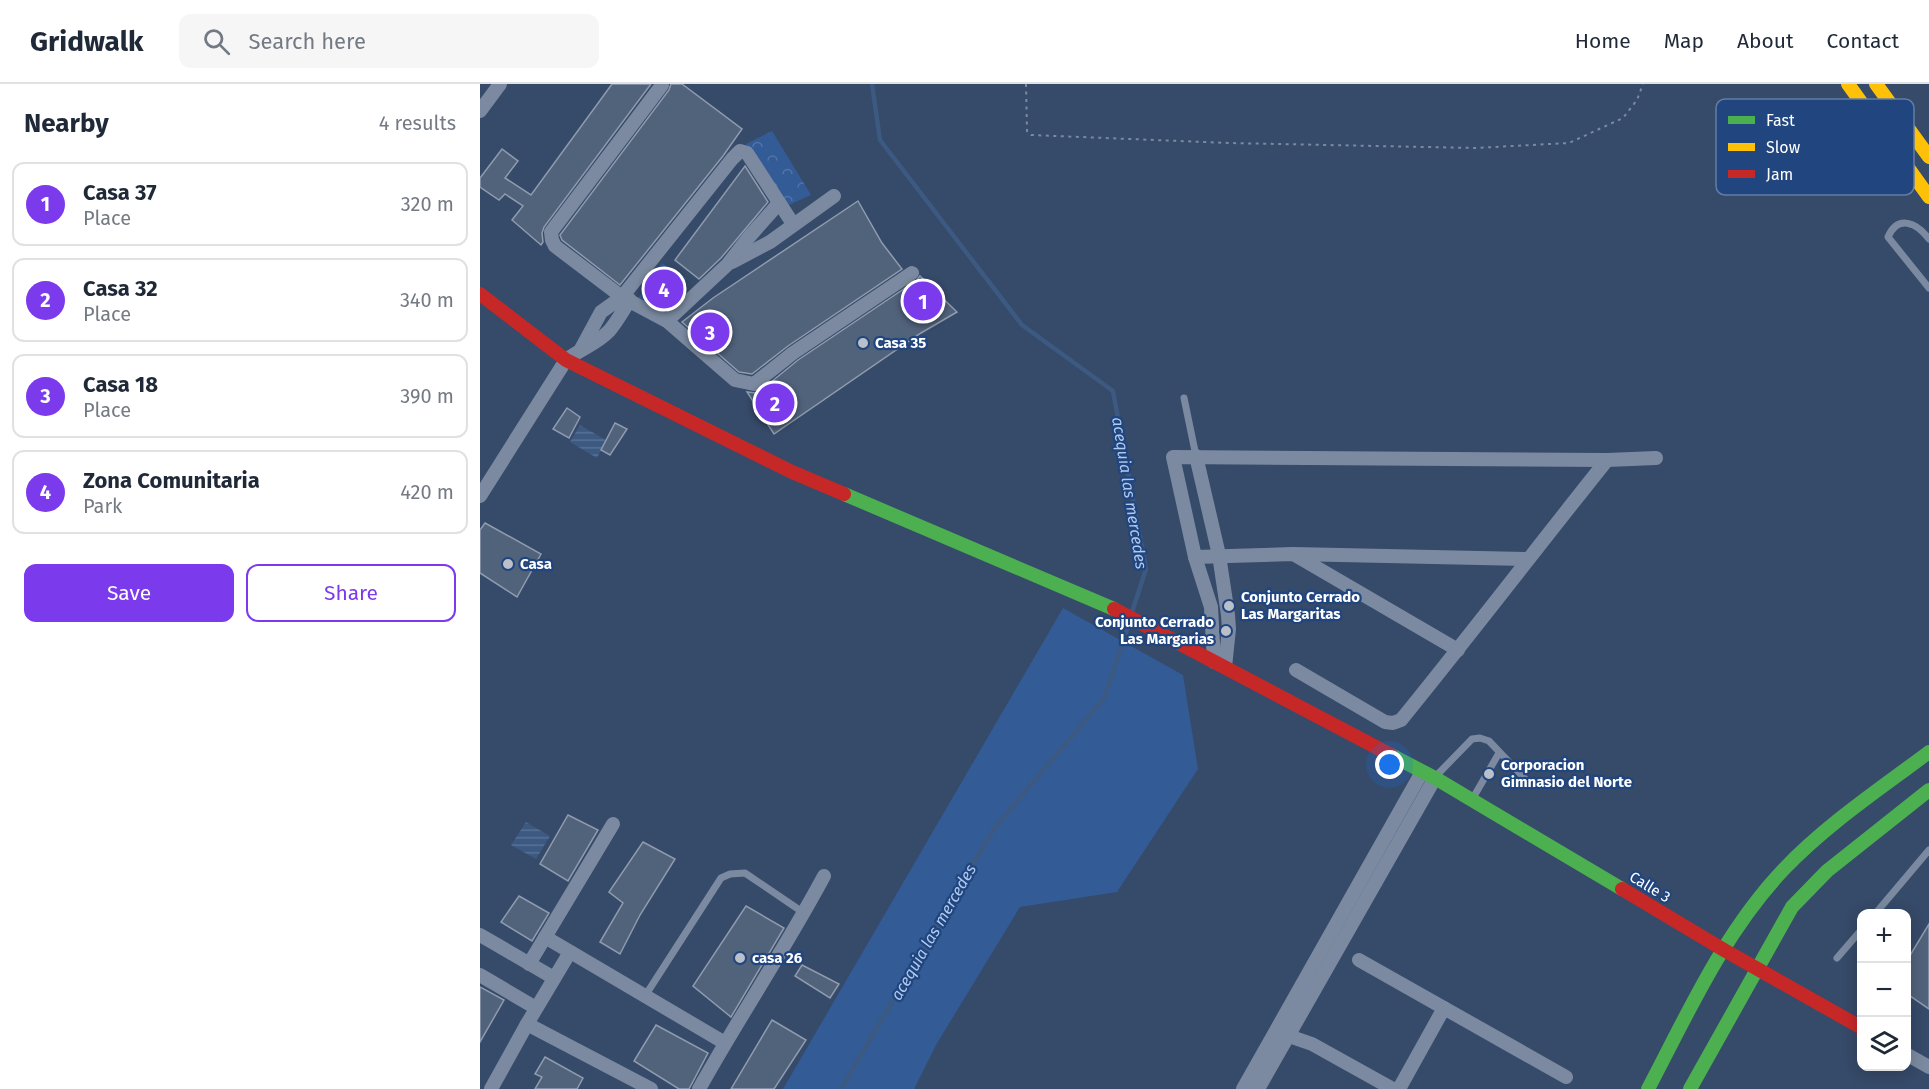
<!DOCTYPE html>
<meta charset="utf-8">
<style>
:root{--surface:#fff;--page:#f6f6f7;--text:#1f2937;--muted:#747a83;--line:#e0e1e3;--accent:#7c3aed}
body{margin:0;font-family:"Fira Sans",sans-serif;background:var(--page);color:var(--text)}
.controls{position:absolute;right:18px;bottom:18px;display:grid;overflow:hidden;border-radius:12px;box-shadow:0 3px 15px #0003}
.controls button{width:54px;height:54px;display:grid;place-items:center;padding:0;border:0;border-bottom:2px solid var(--line);background:var(--surface);color:var(--text);font:30px sans-serif}
.you{position:absolute;left:910px;top:681px;width:21px;height:21px;margin:-15px;border:4px solid #fff;border-radius:50%;background:#1a73e8;box-shadow:0 0 0 9px #1a73e833}
.badge{display:grid;place-items:center;width:39px;height:39px;border-radius:50%;background:var(--accent);color:#fff;font-size:20px;font-weight:700}
.pin{position:absolute;translate:-50% -50%;border:3px solid #fff;box-shadow:0 2px 6px #0006}
.list{margin:0;padding:0;list-style:none}
h2{display:flex;justify-content:space-between;align-items:center;height:78px;margin:0;padding:0 24px;font-size:26px}
h2 small{font-size:20px;font-weight:400;color:var(--muted)}
.list li{display:grid;grid-template-columns:39px 1fr auto;gap:18px;align-items:center;box-sizing:border-box;height:84px;margin:0 12px 12px;padding:0 12px;border:2px solid var(--line);border-radius:12px}
.list b{display:block;font-size:22px;white-space:nowrap}
.list p{margin:0;font-size:20px;white-space:nowrap;color:var(--muted)}
.list em{font-size:20px;font-style:normal;color:var(--muted)}
.actions{display:flex;gap:12px;padding:18px 24px}
.actions a{flex:1;padding:14px 0;border:2px solid var(--accent);border-radius:12px;text-align:center;font-size:21px;color:var(--accent)}
.actions .main{background:var(--accent);color:#fff}
.icon{flex:none;width:33px;height:33px;fill:none;stroke:currentColor;stroke-width:2;stroke-linecap:round;stroke-linejoin:round}
.map{position:relative;flex:none;width:1449px;height:1005px;overflow:hidden}
header{display:flex;align-items:center;gap:36px;box-sizing:border-box;height:84px;padding:0 30px;background:var(--surface);border-bottom:2px solid var(--line)}
header strong{font-size:28px}
nav{display:flex;gap:33px;margin-inline-start:auto;font-size:21px}
.search{width:420px;height:54px;background:var(--page);display:flex;align-items:center;gap:15px;box-sizing:border-box;padding:0 21px;border-radius:12px;color:var(--muted);font-size:22px}
main{display:flex}
aside{flex:1;background:var(--surface)}
.map>svg:first-child{display:block}
</style>
<header>
<strong>Gridwalk</strong>
<div class="search"><svg class="icon" aria-label="search" viewBox="0 0 24 24"><circle cx="10" cy="10" r="6"/><path d="M15 15l6 6"/></svg>Search here</div>
<nav><a>Home</a><a>Map</a><a>About</a><a>Contact</a></nav>
</header>
<main>
<aside>
<h2>Nearby<small>4 results</small></h2>
<ul class="list">
<li><span class="badge">1</span><div><b>Casa 37</b><p>Place</p></div><em>320 m</em></li>
<li><span class="badge">2</span><div><b>Casa 32</b><p>Place</p></div><em>340 m</em></li>
<li><span class="badge">3</span><div><b>Casa 18</b><p>Place</p></div><em>390 m</em></li>
<li><span class="badge">4</span><div><b>Zona Comunitaria</b><p>Park</p></div><em>420 m</em></li>
</ul>
<div class="actions"><a class="main">Save</a><a>Share</a></div>
</aside>
<div class="map">
<svg width="1449" height="1005" viewBox="0 0 1449 1005">
<defs>
<pattern id="park-crowns" width="20" height="18" patternUnits="userSpaceOnUse" patternTransform="scale(1.5)"><rect width="20" height="18" fill="#335b96"/><path d="M2 6a3 3 0 1 1 6 0M12 15a3 3 0 1 1 6 0" fill="none" stroke="#5274a6"/></pattern>
<pattern id="water-rules" width="6" height="5" patternUnits="userSpaceOnUse" patternTransform="scale(1.5)"><rect width="6" height="5" fill="#3c5982"/><path d="M0 2.5h6" fill="none" stroke="#597295"/></pattern>
</defs>
<rect width="100%" height="100%" fill="#364a69"/>
<path fill="#335b96" d="M583,524L703,591L718,685L637,808L540,823L456,961L434,1005H303Z"/>
<g fill="url(#park-crowns)">
<path d="M292,47L331,111L300,125L266,60Z"/>
<path d="M182,179L206,194L203,220H190L189,232L157,216Z"/>
</g>
<g fill="url(#water-rules)">
<path d="M100,341L126,356L117,374L90,358Z"/>
<path d="M46,738L70,752L56,775L31,761Z"/>
</g>
<g fill="none" stroke-linecap="round" stroke-linejoin="round">
<g stroke="#3c5982" stroke-width="4.5">
<path d="M392,0L400,56L542,241L633,307L666,485L652,528"/>
<path d="M361,1005L513,746L625,613L649,539"/>
</g>
</g>
<g fill="#51627b" stroke="#8f9bae" stroke-width="1.5">
<path d="M132,0H171L64,143L62,149L63,158L61,161L32,136L43,122L25,110L19,116L0,103V94L22,65L38,77L25,94L51,111Z"/>
<path d="M191,0H202L262,45L243,72L140,201L82,156L80,151L189,6Z"/>
<path d="M265,82L288,118L241,174L219,195L195,176Z"/>
<path d="M378,117L402,159L422,185L308,262L272,290L259,288L202,238L233,214Z"/>
<path d="M440,192L477,228L441,249L294,350L267,308L276,309L280,307L318,276L437,196Z"/>
<path d="M87,324L100,333L89,354L73,345Z"/>
<path d="M135,339L147,345L130,371L121,366Z"/>
<path d="M5,439L61,470L37,513L0,489V446Z"/>
<path d="M88,731L118,746L88,797L60,780Z"/>
<path d="M163,758L195,775L160,831L140,870L120,858L143,819L129,808Z"/>
<path d="M39,812L69,829L52,857L21,838Z"/>
<path d="M266,822L304,844L251,933L213,902Z"/>
<path d="M1449,840V925L1426,909V878Z"/>
<path d="M322,881L359,900L350,914L315,892Z"/>
<path d="M0,903L24,916L0,958Z"/>
<path d="M292,936L326,956L294,1005H251Z"/>
<path d="M176,941L228,969L209,1005H199L154,977Z"/>
<path d="M65,973L103,994L97,1005H55L62,993L55,990Z"/>
</g>
<g fill="none" stroke-linecap="round" stroke-linejoin="round">
<path stroke="#7b8aa0" stroke-width="2" stroke-dasharray="3 4.5" stroke-linecap="butt" d="M546,0L547,47L551,51L749,59L995,64L1089,59L1143,34L1157,16L1163,0"/>
<g stroke="#7b8aa0" stroke-width="7">
<path d="M1449,155C1437,139 1418,130 1408,153L1449,204"/>
<path d="M704,314L716,372"/>
<path d="M956,692L992,655L1000,654L1009,657L1049,699"/>
<path d="M993,714L1019,669"/>
<path d="M1395,830L1449,766"/>
<path d="M1357,874L1382,845"/>
<path d="M165,912L241,794L250,790L265,789L324,829"/>
</g>
<g stroke="#7b8aa0" stroke-width="14">
<path d="M182,1L71,148L72,156L75,162L142,213L187,237L255,296L274,300L313,269L432,189"/>
<path d="M0,27L20,0"/>
<path d="M252,178L290,158L354,112"/>
<path d="M187,237L248,180L269,153L299,119"/>
<path d="M101,265L121,228L142,213L252,75L260,67L267,69L313,140"/>
<path d="M716,372L739,471L748,531L749,545L745,583"/>
<path d="M0,412L86,276C99,266 118,259 129,247C137,238 143,226 150,216"/>
<path d="M815,471L978,566"/>
<path d="M715,473L813,470L1047,475"/>
<path d="M734,578L731,523L715,473L693,373L1127,376L1176,374"/>
<path d="M816,586L905,638L913,639L921,636C991,550 1058,462 1127,376"/>
<path d="M0,851L74,894"/>
<path d="M65,853L245,959"/>
<path d="M879,876L1086,993"/>
<path d="M49,880L133,740"/>
<path d="M0,891L56,924"/>
<path d="M47,940L171,1005"/>
<path d="M800,949L832,960L913,1005"/>
<path d="M1426,970L1449,983"/>
<path d="M11,1005L47,940L90,868"/>
<path d="M219,1005C259,933 305,865 344,792"/>
<path d="M763,1005L942,688"/>
<path d="M778,1005L955,694"/>
<path d="M919,1005L964,924"/>
</g>
<g stroke="#4caf50" stroke-width="14">
<path d="M364,410L634,525"/>
<path d="M911,671L955,694L1142,805"/>
<path d="M1168,1005C1208,929 1244,848 1304,785C1347,740 1400,705 1449,668"/>
<path d="M1210,1005L1312,823L1347,787L1449,706"/>
</g>
<g stroke="#ffc107" stroke-width="14">
<path d="M1368,0L1449,113"/>
<path d="M1396,0L1449,73"/>
</g>
<g stroke="#c62828" stroke-width="14">
<path d="M0,210L86,276L312,388L364,410"/>
<path d="M634,525L911,671"/>
<path d="M1142,805L1244,866L1382,944"/>
</g>
</g>
<g fill="#b9c0ca" stroke="#20457f" stroke-width="2">
<circle cx="383" cy="259" r="6"/>
<circle cx="28" cy="480" r="6"/>
<circle cx="749" cy="522" r="6"/>
<circle cx="746" cy="547" r="6"/>
<circle cx="1009" cy="690" r="6"/>
<circle cx="260" cy="874" r="6"/>
</g>
<g text-anchor="middle" stroke-width="4.5" stroke-linejoin="round" paint-order="stroke">
<g font-size="15" font-weight="bold" fill="#fff" stroke="#20457f" text-anchor="start">
<text x="395" y="264">Casa 35</text>
<text x="40" y="485">Casa</text>
<text x="761" y="518">Conjunto Cerrado<tspan x="761" dy="17">Las Margaritas</tspan></text>
<text x="734" y="543" text-anchor="end">Conjunto Cerrado<tspan x="734" dy="17">Las Margarias</tspan></text>
<text x="1021" y="686">Corporacion<tspan x="1021" dy="17">Gimnasio del Norte</tspan></text>
<text x="272" y="879">casa 26</text>
</g>
<g font-size="15" fill="#fff" stroke="#20457f">
<text transform="translate(1170 803) rotate(31)" y="5">Calle 3</text>
</g>
<g font-size="16" font-style="italic" fill="#afcaef" stroke="#20457f">
<text transform="translate(650 409) rotate(81)" y="6">acequia las mercedes</text>
<text transform="translate(453 848) rotate(-60)" y="6">acequia las mercedes</text>
</g>
</g>
<rect x="1236" y="15" width="198" height="96" rx="9" fill="#20457f" stroke="#637da5" stroke-width="1.5"/>
<rect x="1248" y="32" width="27" height="8" fill="#4caf50"/>
<rect x="1248" y="59" width="27" height="8" fill="#ffc107"/>
<rect x="1248" y="86" width="27" height="8" fill="#c62828"/>
<g font-size="16" fill="#fff">
<text x="1286" y="42">Fast</text>
<text x="1286" y="69">Slow</text>
<text x="1286" y="96">Jam</text>
</g>
</svg>
<div class="controls">
<button>+</button>
<button>−</button>
<button><svg class="icon" aria-label="layers" viewBox="0 0 24 24"><path d="M12 4l9 5-9 5-9-5zM3 14l9 5 9-5"/></svg></button>
</div>
<div class="you"></div>
<div class="pin badge" style="left:443px;top:217px">1</div>
<div class="pin badge" style="left:295px;top:319px">2</div>
<div class="pin badge" style="left:230px;top:248px">3</div>
<div class="pin badge" style="left:184px;top:205px">4</div>
</div>
</main>
